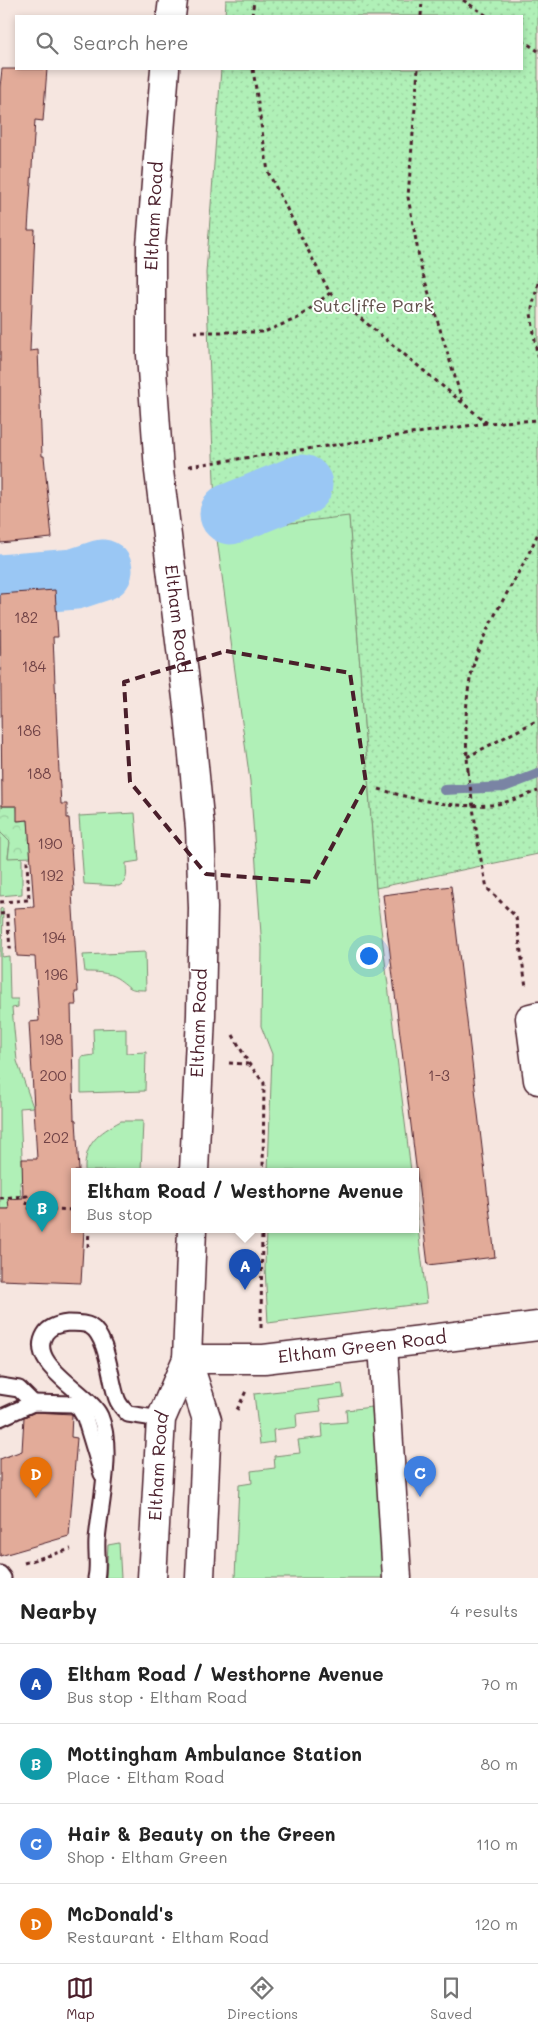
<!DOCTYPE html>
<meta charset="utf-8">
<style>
:root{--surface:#fff;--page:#f2f2f2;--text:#222;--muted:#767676;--line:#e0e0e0;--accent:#4a1f2b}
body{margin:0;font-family:Mali,sans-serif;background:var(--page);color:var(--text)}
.you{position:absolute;left:368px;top:955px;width:18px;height:18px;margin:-12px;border:4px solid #fff;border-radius:50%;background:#1a73e8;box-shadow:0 0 0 8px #1a73e833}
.badge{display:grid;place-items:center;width:32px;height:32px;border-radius:50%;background:var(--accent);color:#fff;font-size:16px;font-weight:700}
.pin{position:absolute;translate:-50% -41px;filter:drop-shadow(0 1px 2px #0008)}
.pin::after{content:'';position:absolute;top:26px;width:18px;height:15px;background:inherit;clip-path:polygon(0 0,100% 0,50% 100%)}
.popup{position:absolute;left:71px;top:1168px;width:348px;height:65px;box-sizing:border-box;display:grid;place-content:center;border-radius:0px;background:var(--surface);filter:drop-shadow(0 1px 4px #0005);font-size:16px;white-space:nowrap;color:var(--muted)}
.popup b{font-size:19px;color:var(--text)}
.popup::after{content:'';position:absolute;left:50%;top:100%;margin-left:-10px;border:10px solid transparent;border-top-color:var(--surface)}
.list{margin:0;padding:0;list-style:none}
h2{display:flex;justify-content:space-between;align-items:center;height:65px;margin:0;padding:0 20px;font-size:21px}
h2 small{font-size:16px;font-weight:400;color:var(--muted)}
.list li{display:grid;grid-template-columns:32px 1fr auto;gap:15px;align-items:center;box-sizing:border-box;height:80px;padding:0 20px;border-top:1px solid var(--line)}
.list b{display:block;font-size:19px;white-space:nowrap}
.list p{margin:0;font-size:16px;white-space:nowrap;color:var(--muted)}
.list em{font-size:16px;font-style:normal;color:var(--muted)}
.icon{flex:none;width:28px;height:28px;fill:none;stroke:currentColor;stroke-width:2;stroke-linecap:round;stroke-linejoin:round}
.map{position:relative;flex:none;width:538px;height:1578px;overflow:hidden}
.search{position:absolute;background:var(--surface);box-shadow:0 2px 8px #0003;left:15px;right:15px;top:15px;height:55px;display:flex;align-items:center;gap:12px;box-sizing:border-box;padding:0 18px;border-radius:0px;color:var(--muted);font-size:19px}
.sheet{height:385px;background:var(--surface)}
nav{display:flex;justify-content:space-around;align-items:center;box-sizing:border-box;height:70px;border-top:1px solid var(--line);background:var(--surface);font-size:14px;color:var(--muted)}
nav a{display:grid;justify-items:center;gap:2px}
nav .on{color:var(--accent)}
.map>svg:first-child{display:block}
</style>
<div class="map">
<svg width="538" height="1578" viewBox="0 0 538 1578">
<defs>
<pattern id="forest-crowns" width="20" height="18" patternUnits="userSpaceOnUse" patternTransform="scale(1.25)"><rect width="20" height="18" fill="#b0f0b7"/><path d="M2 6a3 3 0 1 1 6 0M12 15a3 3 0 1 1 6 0" fill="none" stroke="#99cd9e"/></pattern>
<pattern id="park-dots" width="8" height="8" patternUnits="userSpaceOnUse" patternTransform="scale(1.25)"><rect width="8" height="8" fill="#b0f0b7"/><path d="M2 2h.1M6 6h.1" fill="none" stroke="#99cd9e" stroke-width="1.8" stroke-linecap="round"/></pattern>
</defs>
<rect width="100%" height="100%" fill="#f6e6e0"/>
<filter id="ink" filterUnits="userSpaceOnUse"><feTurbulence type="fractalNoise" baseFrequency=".02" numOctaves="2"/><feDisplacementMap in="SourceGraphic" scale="10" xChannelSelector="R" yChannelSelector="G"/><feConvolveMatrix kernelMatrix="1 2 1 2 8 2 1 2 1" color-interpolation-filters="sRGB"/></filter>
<g filter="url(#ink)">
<g fill="#b0f0b7" stroke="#7d8871">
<path d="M349,515L376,888L411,1171H268L272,1054L261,1026L262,948L250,781L216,532Z"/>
<path d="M135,813L139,861L126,863C126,872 129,881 119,886L84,884L79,816Z"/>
<path d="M0,832L10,842L8,857H22V894L0,896Z"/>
<path d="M3,908L2,957L9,956L10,999H18V1007L12,1008L17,1061L33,1107L20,1108L23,1181L20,1182L21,1198L8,1199L9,1209H0V909Z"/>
<path d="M145,952L146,990C127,990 132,988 117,978C107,972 96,972 85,972L83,955Z"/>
<path d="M126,1028V1053L146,1052L145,1091L81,1093V1057L94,1055L93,1029Z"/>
<path d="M121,1121H143L141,1171H85C84,1144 98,1133 121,1121Z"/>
<path d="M415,1203L427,1303L268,1323L265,1268L266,1229H415Z"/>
<path d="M342,1384L344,1397L319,1400L321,1411L296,1414L297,1427L273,1430L274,1442L260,1444L254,1394Z"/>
<path d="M372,1407L383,1578H235L239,1485L252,1483L251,1471L275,1468L274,1456L300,1453L298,1440L323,1437L322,1424L347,1422L346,1410Z"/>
<path d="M119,1543L121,1578H106L108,1545Z"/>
</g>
<path fill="url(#forest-crowns)" stroke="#7d8871" d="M0,806H17L18,821L28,820L31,857L8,858L10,842L0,832Z"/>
<path fill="url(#park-dots)" stroke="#7d8871" d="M226,0H538V854L376,888L349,516L216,532L206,273L221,69H522V16H225Z"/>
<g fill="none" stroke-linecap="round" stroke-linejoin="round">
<path stroke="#7a84a4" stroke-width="10" d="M444,790L504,787L538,774"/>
<g stroke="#9ac7f4" stroke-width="61">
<path d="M230,514L302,485"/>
<path d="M0,585L75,579L102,570"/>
</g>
</g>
<g fill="#e2ab99" stroke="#4a1f2b">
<path d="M2,69H47L43,121L35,120L28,230H35L30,351L38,350L42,456H44L52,538L0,543V87Z"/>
<path d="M55,590L58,637H53L58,754L61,804H67V818H69L74,891L72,892L78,992H75L76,1005H71L74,1119L76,1120L79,1171H75V1229H84L81,1283L0,1280V1209H9L8,1199L23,1198L22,1159H37L29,1022L39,1021L35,957L17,956L14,908L34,907L28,820L17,821V806H2L0,594Z"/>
<path d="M451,886L495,1257L428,1265L383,895Z"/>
<path d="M35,1412L72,1414L71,1437L77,1438L69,1536L0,1556V1459L22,1451L24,1417Z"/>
</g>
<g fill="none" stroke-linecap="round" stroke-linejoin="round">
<defs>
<g id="lane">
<path d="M0,1386L19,1389L33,1403"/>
<path d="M0,1418L33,1403L73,1404L79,1408L85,1418L102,1474"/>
<path d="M0,1574L3,1578"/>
<path d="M96,1578C99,1566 96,1552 97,1540C100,1504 114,1449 100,1416C89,1392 26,1365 45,1334C49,1327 59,1324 68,1323C74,1323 85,1323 90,1326C108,1336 110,1381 117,1399C119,1405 124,1410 128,1414L161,1419"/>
</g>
<g id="street">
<path d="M538,1016L530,1018L538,1080"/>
<path d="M383,1344L397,1578"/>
<path id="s1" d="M187,1359H264L538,1326"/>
</g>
<g id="highway">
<path d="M171,16L173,0"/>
<path id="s2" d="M165,69L151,246V355L159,471L189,714L200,828L203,908L201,1015L194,1171"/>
<path d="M192,1229L187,1359L207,1420L200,1578"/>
<path id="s3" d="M152,1578L161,1419L187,1359"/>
</g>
</defs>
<use href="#lane" stroke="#4a1f2b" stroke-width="19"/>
<use href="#street" stroke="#4a1f2b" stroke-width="31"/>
<use href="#highway" stroke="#4a1f2b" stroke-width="31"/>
<g stroke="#4a1f2b" stroke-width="3" stroke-dasharray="4 4" stroke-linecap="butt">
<path d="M463,0L487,16"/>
<path d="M252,16L254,0"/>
<path d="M421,16L422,0"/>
<path d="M522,40L538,51"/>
<path d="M253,69L268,172L330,293L487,423L538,420"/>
<path d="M418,69L408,197L421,268L463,403"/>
<path d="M538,283L531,313L538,361"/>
<path d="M194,332H264L298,318L330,293"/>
<path d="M189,466L487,423"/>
<path d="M467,757L538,720"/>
<path d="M468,771C465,727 463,688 480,646C496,607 522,572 538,533"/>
<path d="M379,789C415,800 452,808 490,805C505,804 523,796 538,791"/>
<path d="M479,850L487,888L516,917L526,987"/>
<path d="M0,902L29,900L27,862L31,861"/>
<path d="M0,914L7,913L10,948H16"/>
<path d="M233,1035L249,1064L264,1083L263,1171"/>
<path d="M229,1063L248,1064"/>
<path d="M0,1198L27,1196V1208L75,1210"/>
<path d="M88,1247L89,1229"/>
<path d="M261,1328L262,1229"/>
<path d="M237,1410L246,1391"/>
<path d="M24,1563L71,1549"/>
</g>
<use href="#lane" stroke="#fff" stroke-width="15"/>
<use href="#street" stroke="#fff" stroke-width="28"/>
<use href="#highway" stroke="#fff" stroke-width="28"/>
<path stroke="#4a1f2b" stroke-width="3" stroke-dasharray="4 4" stroke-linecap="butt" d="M468,771L479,850"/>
</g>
</g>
<path fill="none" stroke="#4a1f2b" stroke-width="4" stroke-dasharray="10 6" stroke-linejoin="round" d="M226,651L350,673L366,783L313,882L206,874L130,782L124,682Z"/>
<g text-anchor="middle" stroke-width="4" stroke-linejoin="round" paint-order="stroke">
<g font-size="15" fill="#704246">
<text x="26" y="623">182</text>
<text x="34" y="672">184</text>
<text x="29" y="736">186</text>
<text x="39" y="779">188</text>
<text x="50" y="849">190</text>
<text x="52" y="881">192</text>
<text x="54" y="943">194</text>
<text x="56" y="980">196</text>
<text x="51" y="1045">198</text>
<text x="53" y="1081">200</text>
<text x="439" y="1081">1-3</text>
<text x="56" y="1143">202</text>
</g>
<g font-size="18" fill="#4a1f2b" stroke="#fff">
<text transform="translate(154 216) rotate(-87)" y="6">Eltham Road</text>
<text dy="6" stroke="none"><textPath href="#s2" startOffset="552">Eltham Road</textPath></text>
<text transform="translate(199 1023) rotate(-88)" y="6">Eltham Road</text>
<text dy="6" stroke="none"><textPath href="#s1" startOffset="176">Eltham Green Road</textPath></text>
<text dy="6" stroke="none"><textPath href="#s3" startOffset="112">Eltham Road</textPath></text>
</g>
<g font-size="18" fill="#64534e" stroke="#fff">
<text x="373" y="312">Sutcliffe Park</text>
</g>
</g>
</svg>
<div class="you"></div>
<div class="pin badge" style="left:245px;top:1290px;background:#1a4fb4">A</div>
<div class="popup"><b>Eltham Road / Westhorne Avenue</b>Bus stop</div>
<div class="pin badge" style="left:42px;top:1232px;background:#0f9aa8">B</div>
<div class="pin badge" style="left:420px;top:1497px;background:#3f7fe0">C</div>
<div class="pin badge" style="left:36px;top:1498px;background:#e8710a">D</div>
<div class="search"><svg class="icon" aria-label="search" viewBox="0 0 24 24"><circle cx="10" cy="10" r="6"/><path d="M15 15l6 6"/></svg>Search here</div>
</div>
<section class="sheet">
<h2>Nearby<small>4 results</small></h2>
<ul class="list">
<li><span class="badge" style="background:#1a4fb4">A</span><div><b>Eltham Road / Westhorne Avenue</b><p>Bus stop · Eltham Road</p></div><em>70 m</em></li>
<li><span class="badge" style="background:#0f9aa8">B</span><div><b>Mottingham Ambulance Station</b><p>Place · Eltham Road</p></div><em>80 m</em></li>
<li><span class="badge" style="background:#3f7fe0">C</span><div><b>Hair &amp; Beauty on the Green</b><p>Shop · Eltham Green</p></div><em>110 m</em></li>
<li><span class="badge" style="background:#e8710a">D</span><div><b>McDonald's</b><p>Restaurant · Eltham Road</p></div><em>120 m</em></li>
</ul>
</section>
<nav>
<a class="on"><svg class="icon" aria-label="map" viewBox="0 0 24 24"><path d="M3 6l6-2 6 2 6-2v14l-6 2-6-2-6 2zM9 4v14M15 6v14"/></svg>Map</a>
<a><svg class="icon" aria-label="directions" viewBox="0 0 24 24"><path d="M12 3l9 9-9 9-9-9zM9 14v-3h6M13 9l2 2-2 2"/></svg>Directions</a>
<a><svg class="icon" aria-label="saved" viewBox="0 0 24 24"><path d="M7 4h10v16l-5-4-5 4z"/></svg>Saved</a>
</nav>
